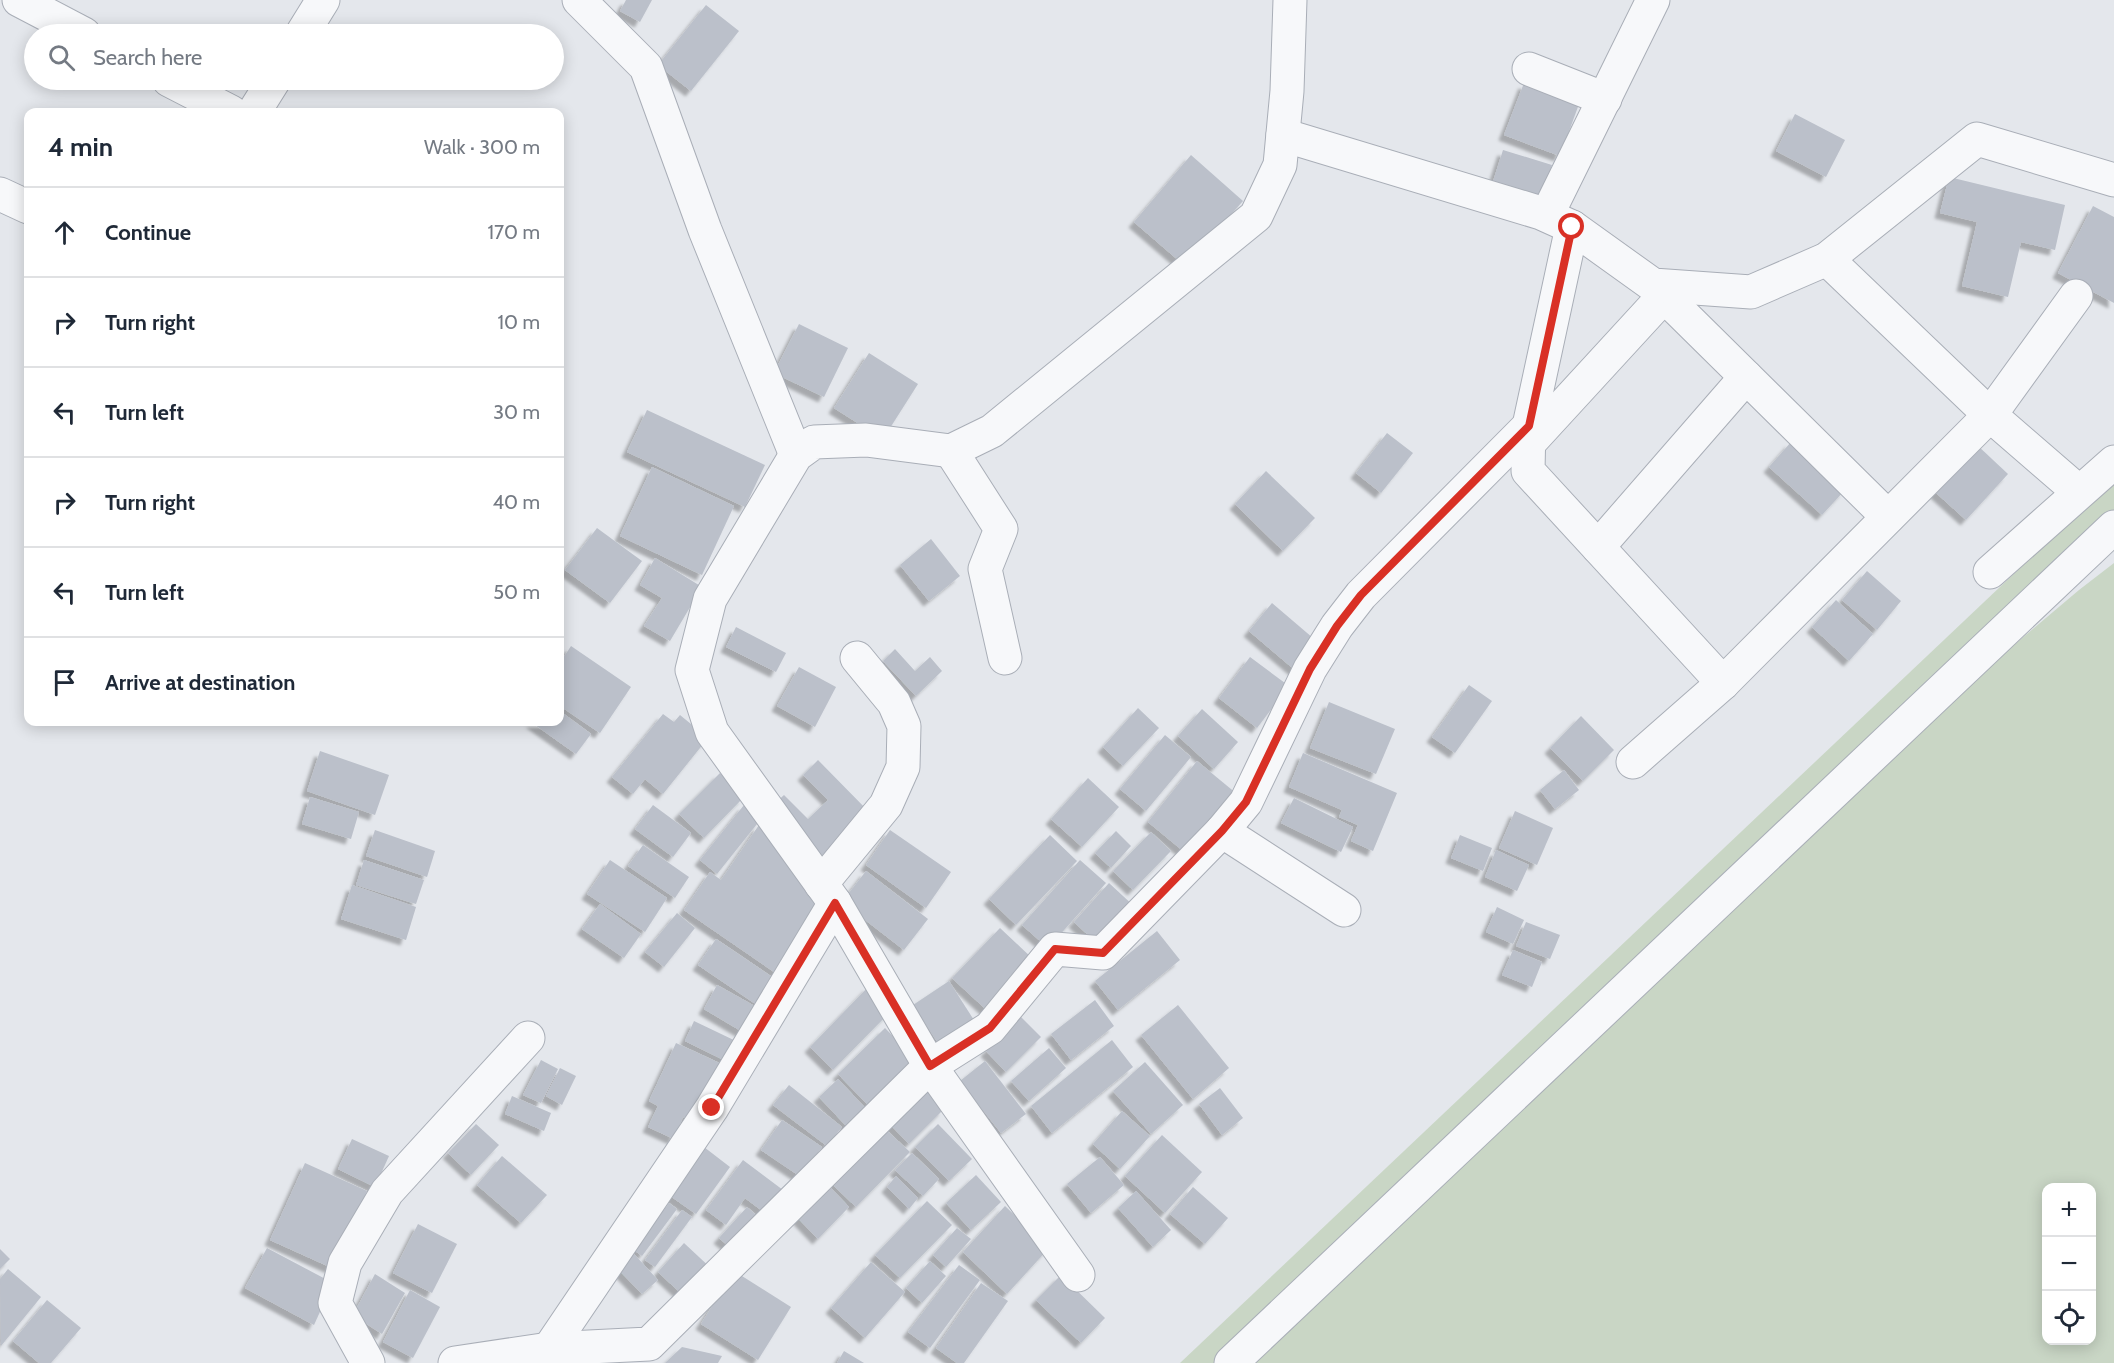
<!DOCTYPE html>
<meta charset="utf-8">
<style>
:root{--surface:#fff;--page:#f2f2f3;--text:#1f2937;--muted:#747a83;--line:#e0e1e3}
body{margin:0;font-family:Cabin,sans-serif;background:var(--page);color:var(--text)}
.controls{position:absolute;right:18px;bottom:18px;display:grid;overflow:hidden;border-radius:12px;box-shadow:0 3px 15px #0003}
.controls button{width:54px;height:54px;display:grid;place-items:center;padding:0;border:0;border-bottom:2px solid var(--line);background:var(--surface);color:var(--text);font:30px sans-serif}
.stop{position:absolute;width:18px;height:18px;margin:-14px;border:4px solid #d93025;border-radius:50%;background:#fff}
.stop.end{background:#d93025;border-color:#fff;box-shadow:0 2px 6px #0008}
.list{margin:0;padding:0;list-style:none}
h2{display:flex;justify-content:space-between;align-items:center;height:78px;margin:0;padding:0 24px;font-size:26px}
h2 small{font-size:20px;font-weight:400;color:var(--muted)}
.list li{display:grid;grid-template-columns:39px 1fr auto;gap:18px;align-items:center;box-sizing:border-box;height:90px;padding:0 24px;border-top:2px solid var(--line)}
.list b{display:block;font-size:22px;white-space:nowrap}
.list em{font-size:20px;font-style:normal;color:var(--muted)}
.icon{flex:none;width:33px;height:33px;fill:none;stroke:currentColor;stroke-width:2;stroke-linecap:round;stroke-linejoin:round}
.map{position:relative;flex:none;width:2114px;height:1363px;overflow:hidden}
.search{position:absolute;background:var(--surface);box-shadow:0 3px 15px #0003;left:24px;top:24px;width:540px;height:66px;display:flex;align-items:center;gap:15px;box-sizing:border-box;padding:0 21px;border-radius:33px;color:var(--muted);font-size:22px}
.panel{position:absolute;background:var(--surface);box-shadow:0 3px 15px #0003;left:24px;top:108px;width:540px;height:618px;border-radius:12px}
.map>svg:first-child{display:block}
</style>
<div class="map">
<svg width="2114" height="1363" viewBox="0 0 2114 1363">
<defs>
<filter id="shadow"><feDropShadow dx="-5.5" dy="5.5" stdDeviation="1.5" flood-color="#0004"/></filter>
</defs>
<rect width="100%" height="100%" fill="#e4e7ec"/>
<g fill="#c9d6c5" fill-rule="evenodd">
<path d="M2114,479V512L1214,1363H1180Z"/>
<path d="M2114,563V1363H1253L2002,655L2079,590ZM2046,1188H2092V1340H2046Z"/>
</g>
<g fill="#bbc0ca" filter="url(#shadow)">
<path d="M626,0H652L640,22L620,11Z"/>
<path d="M706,5L739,31L691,91L658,65Z"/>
<path d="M1524,83L1579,104L1560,156L1504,135Z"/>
<path d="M1795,114L1845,140L1826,177L1776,151Z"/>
<path d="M1503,150L1552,165L1541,203L1491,188Z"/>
<path d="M1191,155L1243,201L1185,266L1134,222Z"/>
<path d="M1949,177L2065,205L2055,250L2021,242L2008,297L1962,286L1977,222L1940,213Z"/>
<path d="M2093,206L2114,217V303L2058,273Z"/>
<path d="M799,324L848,348L824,397L774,373Z"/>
<path d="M869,353L918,384L883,439L834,408Z"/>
<path d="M647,410L765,465L745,507L627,452Z"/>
<path d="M1387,433L1413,453L1381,493L1356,473Z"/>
<path d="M1791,442L1845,490L1822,515L1769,467Z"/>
<path d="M1976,444L2008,474L1966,520L1934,491Z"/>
<path d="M652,467L734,506L702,575L620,536Z"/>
<path d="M1266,471L1315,518L1283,551L1235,504Z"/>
<path d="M597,528L642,561L610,603L565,570Z"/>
<path d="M931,539L960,576L929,601L900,565Z"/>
<path d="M655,558L702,587L670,641L644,626L662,598L640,585Z"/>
<path d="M1867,571L1901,601L1877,630L1842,600Z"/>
<path d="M1836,600L1873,634L1849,661L1812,627Z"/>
<path d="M1272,603L1320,644L1296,671L1249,631Z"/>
<path d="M736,627L786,653L776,672L726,647Z"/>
<path d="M571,646L631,687L600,733L560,706V663Z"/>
<path d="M895,649L915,671L930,657L942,671L916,696L883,661Z"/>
<path d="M1250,657L1289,686L1257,728L1219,698Z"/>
<path d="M799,667L836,687L815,727L777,706Z"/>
<path d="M1469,685L1492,701L1455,753L1432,737Z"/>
<path d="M1329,702L1395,729L1376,774L1310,748Z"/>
<path d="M1138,708L1159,728L1123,766L1103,747Z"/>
<path d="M1202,709L1238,742L1214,769L1178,736Z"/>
<path d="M560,711L591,734L576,754L531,722H560Z"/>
<path d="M663,714L674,722L680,715L708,738L663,794L645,779L633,794L612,777Z"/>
<path d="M1581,716L1614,750L1583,781L1550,748Z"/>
<path d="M1165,735L1191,757L1146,811L1120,789Z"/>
<path d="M320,751L389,775L375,815L307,791Z"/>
<path d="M1303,753L1397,793L1373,851L1351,841L1358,825L1339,817L1342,810L1289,787Z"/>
<path d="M818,760L873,816L827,862L771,807L784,795L808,819L828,800L803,775Z"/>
<path d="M1197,761L1237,794L1188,855L1148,822Z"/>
<path d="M1564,770L1579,790L1555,809L1540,790Z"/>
<path d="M720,773L744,797L704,838L679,814Z"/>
<path d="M1088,778L1119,807L1082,847L1051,819Z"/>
<path d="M310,797L359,812L351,839L302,824Z"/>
<path d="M1294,798L1353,827L1341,852L1281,823Z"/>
<path d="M653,805L691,833L673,857L635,829Z"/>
<path d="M744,805L761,819L717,874L700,860Z"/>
<path d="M1515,811L1553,828L1537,865L1499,848Z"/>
<path d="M759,825L824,915L777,974L684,910L710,872L721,880Z"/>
<path d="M375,830L435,851L427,877L366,856Z"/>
<path d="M890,830L951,872L926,908L866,865Z"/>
<path d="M1116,831L1131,846L1111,868L1095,853Z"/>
<path d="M1151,832L1171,851L1133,890L1113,871Z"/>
<path d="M1050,835L1077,861L1016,925L989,899Z"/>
<path d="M1460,835L1492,848L1483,871L1451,858Z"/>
<path d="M643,845L689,877L675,898L628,866Z"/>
<path d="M1496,850L1529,865L1517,891L1485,877Z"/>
<path d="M364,860L424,880L416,904L356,885Z"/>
<path d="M610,860L667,898L645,932L587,894Z"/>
<path d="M1080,860L1106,883L1048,948L1022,925Z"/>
<path d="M866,871L928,919L904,950L842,902Z"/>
<path d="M1109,883L1136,908L1101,947L1074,922Z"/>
<path d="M352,885L416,907L406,940L341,919Z"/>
<path d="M600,904L641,934L624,958L582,929Z"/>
<path d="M1497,907L1524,920L1513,944L1486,932Z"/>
<path d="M677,913L695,928L664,967L645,952Z"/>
<path d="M1526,922L1560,935L1550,959L1516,946Z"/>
<path d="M1000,928L1034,960L992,1015L952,978Z"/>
<path d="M1157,931L1180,960L1118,1010L1095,981Z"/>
<path d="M716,939L781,983L763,1009L698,965Z"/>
<path d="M1513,950L1542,962L1532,987L1502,975Z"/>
<path d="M949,981L979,1028L944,1052L913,1005Z"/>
<path d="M717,985L760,1009L746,1034L704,1009Z"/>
<path d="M869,986L892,1010L833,1070L810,1047Z"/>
<path d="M1095,1000L1114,1026L1071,1060L1051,1034Z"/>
<path d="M1178,1005L1229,1068L1193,1099L1141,1035Z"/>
<path d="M1021,1017L1041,1037L1006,1072L986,1051Z"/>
<path d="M694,1021L740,1043L730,1063L685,1041Z"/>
<path d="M885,1028L916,1060L869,1106L838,1074Z"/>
<path d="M1112,1040L1133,1067L1052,1133L1031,1106Z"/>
<path d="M676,1043L726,1066L699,1125L683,1117L674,1139L648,1127L658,1106L649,1101Z"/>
<path d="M1049,1048L1066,1068L1029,1101L1011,1081Z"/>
<path d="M541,1060L558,1069L541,1103L523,1095Z"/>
<path d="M985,1061L1026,1114L1001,1133L960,1081Z"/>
<path d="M1145,1062L1183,1105L1151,1134L1113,1091Z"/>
<path d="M560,1068L576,1076L562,1105L546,1096Z"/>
<path d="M838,1079L870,1113L851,1131L819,1097Z"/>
<path d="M920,1084L944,1109L909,1144L885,1119Z"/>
<path d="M789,1085L842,1127L827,1146L773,1105Z"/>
<path d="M1220,1088L1243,1118L1222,1135L1199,1104Z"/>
<path d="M512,1096L551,1113L544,1131L505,1114Z"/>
<path d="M1122,1111L1150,1136L1120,1169L1093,1144Z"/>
<path d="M782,1120L822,1147L801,1177L761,1150Z"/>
<path d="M476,1124L499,1145L471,1175L448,1153Z"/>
<path d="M938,1124L972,1159L949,1181L915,1147Z"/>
<path d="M882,1126L910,1152L856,1207L829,1181Z"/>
<path d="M1162,1135L1202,1172L1165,1213L1125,1176Z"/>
<path d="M352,1139L389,1156L375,1187L338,1169Z"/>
<path d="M704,1147L730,1167L696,1214L669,1195Z"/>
<path d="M912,1153L939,1179L923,1196L895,1170Z"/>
<path d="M502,1156L547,1195L521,1223L477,1185Z"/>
<path d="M1100,1157L1124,1185L1091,1213L1067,1184Z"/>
<path d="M743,1160L783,1190L765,1213L745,1198L726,1225L706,1210Z"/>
<path d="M305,1163L367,1191L332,1268L270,1240Z"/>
<path d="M976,1175L1001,1202L971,1230L946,1203Z"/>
<path d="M896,1176L918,1198L909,1209L887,1187Z"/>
<path d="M828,1185L849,1207L818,1239L796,1216Z"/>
<path d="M1193,1187L1228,1218L1205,1244L1170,1214Z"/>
<path d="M1136,1191L1171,1230L1153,1247L1118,1208Z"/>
<path d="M927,1201L952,1225L900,1278L875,1255Z"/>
<path d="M669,1203L677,1209L642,1256L634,1250Z"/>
<path d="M1005,1206L1049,1248L1007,1294L963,1252Z"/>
<path d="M747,1207L762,1220L734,1251L719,1238Z"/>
<path d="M682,1210L692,1217L655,1267L645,1260Z"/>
<path d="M418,1224L457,1244L432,1293L393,1273Z"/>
<path d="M957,1228L971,1239L946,1267L933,1255Z"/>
<path d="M684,1243L714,1271L688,1300L658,1272Z"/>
<path d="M267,1248L333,1283L314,1325L245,1288Z"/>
<path d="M0,1249L10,1259L0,1269Z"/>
<path d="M634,1254L658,1280L642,1294L618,1269Z"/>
<path d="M930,1261L946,1276L922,1303L906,1288Z"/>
<path d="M871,1262L905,1292L865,1338L831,1308Z"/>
<path d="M959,1265L980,1280L930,1348L908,1332Z"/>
<path d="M8,1269L41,1297L1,1346L0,1279Z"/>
<path d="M734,1271L791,1307L758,1360L701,1324Z"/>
<path d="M375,1274L405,1293L382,1334L353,1315Z"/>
<path d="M1061,1275L1105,1318L1081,1343L1036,1300Z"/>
<path d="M981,1283L1008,1301L964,1363H957L936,1348Z"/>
<path d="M410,1290L440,1307L413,1358L383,1342Z"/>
<path d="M47,1300L81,1328L51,1363H39L13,1341Z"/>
<path d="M682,1347L722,1356L718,1363H665Z"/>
<path d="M844,1351L864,1363H837Z"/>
</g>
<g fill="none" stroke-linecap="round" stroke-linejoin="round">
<defs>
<g id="minor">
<path d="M19,0L84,34"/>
<path d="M579,0L646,67L705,230L796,455"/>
<path d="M302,34L323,0"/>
<path d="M1529,69L1605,99"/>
<path d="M169,80L231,112"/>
<path d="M254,112L274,80"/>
<path d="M1283,135L1541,213L1572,227"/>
<path d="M0,194L28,207"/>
<path d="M1547,215L1653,0"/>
<path d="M1827,259L1990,415L2079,492"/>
<path d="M1653,285L1888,517"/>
<path d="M1529,443L1664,296"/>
<path d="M951,451L1001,529L985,569L1005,658"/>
<path d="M1598,547L1746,377"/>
<path d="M1990,572L2114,462"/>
<path d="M1723,683L1528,471L1529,426L1572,227L1653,285L1751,292L1827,259L1977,139L2114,180"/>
<path d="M1633,762L1723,683L1990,415L2076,296"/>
<path d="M1222,831L1344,910"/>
<path d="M821,884L886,805L903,767L904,726L894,703L857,658"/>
<path d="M1078,1275L930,1066L835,903L712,732L692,670L710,599L796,455L814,442L866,440L951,451L992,431L1256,216L1280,165L1287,91L1290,0"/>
<path d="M560,1362L549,1349L712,1108L835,903"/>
<path d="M368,1363L335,1303L345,1263L387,1192L528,1038"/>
<path d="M455,1363L549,1349L649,1344L930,1066L990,1028L1055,949L1103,953L1222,831L1246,802L1310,669L1337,626L1361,595L1529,426"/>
<path d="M1231,1363L2114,527"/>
</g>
</defs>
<use href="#minor" stroke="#a9aeb7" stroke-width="35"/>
<use href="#minor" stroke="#f7f8fa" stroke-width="33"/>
</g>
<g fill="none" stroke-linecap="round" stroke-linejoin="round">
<path stroke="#d93025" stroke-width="8" d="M712,1108L835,903L930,1066L990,1028L1055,949L1103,953L1222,831L1246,802L1310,669L1337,626L1361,595L1529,426L1572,227"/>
</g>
</svg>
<div class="controls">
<button>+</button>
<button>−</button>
<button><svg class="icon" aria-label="locate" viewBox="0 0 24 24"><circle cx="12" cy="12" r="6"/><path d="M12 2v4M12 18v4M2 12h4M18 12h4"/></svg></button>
</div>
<div class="stop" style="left:1572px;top:227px"></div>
<div class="stop end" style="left:712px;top:1108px"></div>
<div class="search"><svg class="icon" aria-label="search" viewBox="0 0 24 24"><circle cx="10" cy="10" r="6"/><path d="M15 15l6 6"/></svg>Search here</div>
<section class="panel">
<h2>4 min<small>Walk · 300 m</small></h2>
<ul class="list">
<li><svg class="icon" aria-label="ahead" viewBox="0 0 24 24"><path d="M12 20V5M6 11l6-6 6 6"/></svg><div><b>Continue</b></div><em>170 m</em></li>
<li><svg class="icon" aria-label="right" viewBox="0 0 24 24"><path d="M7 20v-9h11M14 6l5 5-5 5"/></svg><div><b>Turn right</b></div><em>10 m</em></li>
<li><svg class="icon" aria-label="left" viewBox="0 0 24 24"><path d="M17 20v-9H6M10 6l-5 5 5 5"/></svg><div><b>Turn left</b></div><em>30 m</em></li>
<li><svg class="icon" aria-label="right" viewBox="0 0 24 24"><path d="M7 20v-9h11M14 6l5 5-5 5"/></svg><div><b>Turn right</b></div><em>40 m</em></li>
<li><svg class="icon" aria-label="left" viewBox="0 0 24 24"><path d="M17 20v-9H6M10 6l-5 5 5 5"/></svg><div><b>Turn left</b></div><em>50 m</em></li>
<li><svg class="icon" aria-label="arrive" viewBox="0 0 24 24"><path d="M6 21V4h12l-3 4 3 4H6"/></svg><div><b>Arrive at destination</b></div></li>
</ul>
</section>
</div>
